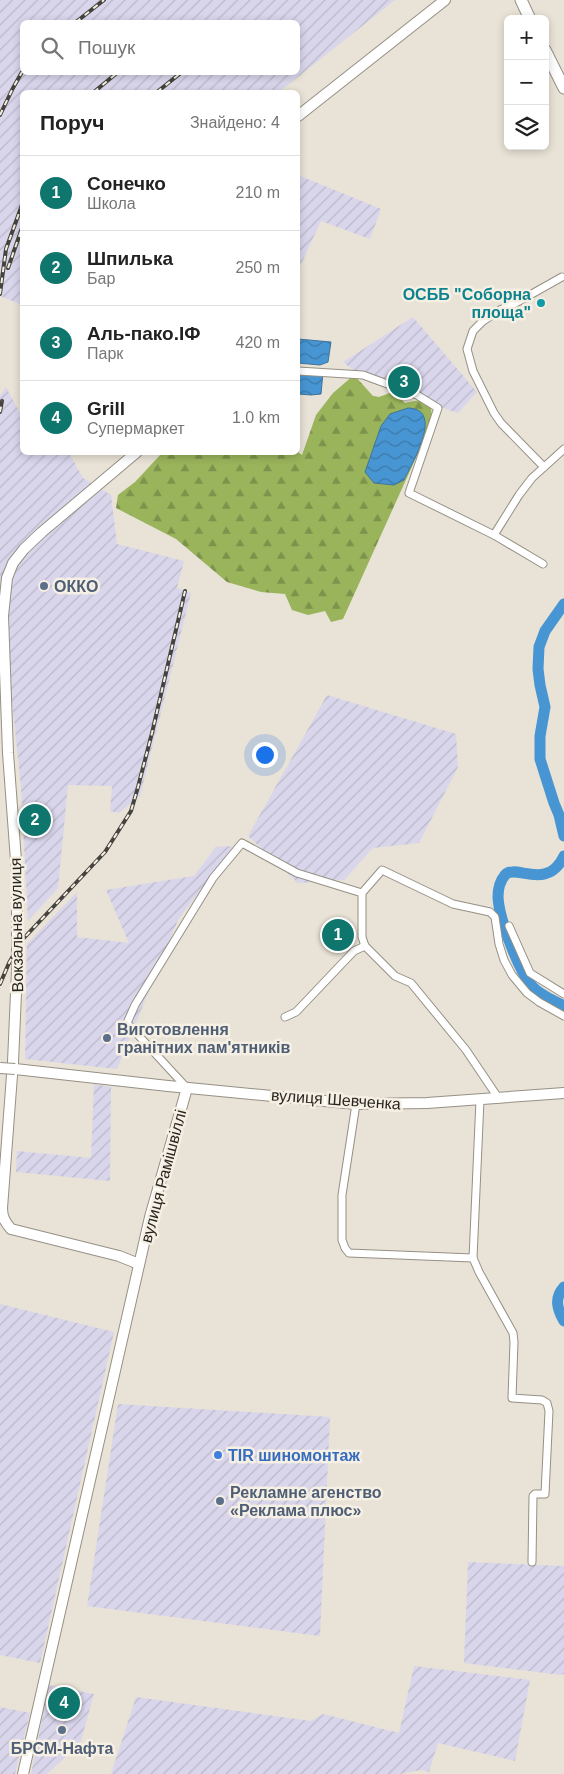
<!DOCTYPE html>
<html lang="uk">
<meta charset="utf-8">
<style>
:root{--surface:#fff;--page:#f2f2f2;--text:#222;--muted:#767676;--line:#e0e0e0;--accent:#0f766e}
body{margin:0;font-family:Arial,sans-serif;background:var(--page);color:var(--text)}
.controls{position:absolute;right:15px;top:15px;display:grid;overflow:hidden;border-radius:8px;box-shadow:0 2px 8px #0003}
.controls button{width:45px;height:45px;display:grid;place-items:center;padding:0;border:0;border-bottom:1px solid var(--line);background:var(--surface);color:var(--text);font:25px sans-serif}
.you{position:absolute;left:264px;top:754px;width:18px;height:18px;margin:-12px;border:4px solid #fff;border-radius:50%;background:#1a73e8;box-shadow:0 0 0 8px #1a73e833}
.badge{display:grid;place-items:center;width:32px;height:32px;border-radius:50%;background:var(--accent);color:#fff;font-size:16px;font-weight:700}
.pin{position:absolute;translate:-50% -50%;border:2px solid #fff;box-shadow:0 1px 5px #0006}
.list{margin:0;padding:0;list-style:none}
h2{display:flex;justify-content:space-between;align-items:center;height:65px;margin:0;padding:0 20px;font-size:21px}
h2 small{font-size:16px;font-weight:400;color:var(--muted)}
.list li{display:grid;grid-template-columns:32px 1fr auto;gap:15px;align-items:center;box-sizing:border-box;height:75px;padding:0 20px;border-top:1px solid var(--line)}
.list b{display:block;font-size:19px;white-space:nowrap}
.list p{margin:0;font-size:16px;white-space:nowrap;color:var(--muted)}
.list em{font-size:16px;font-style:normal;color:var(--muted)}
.icon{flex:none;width:28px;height:28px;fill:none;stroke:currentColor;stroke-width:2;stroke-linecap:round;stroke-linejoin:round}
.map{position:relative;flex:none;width:564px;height:1774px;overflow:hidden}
.search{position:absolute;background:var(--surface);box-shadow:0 2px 8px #0003;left:20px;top:20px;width:280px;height:55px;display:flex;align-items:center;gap:12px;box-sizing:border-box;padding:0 18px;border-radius:8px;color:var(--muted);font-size:19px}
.panel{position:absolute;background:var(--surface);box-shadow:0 2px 8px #0003;left:20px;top:90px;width:280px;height:365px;border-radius:8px}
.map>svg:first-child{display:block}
</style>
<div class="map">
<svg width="564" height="1774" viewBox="0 0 564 1774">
<defs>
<pattern id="industrial-furrows" width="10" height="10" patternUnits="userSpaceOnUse" patternTransform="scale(1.25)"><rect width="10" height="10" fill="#d9d6ec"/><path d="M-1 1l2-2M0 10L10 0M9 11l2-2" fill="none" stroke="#bab8ca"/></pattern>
<pattern id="forest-firs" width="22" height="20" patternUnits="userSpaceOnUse" patternTransform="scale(1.25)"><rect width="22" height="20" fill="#99b45b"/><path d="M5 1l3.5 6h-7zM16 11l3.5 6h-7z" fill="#7d924b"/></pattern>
<pattern id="water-waves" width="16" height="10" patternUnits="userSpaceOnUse" patternTransform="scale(1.25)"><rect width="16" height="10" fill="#4795d2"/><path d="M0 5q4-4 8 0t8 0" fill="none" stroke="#3b79aa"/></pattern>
</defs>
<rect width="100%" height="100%" fill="#e9e2d6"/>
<g fill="url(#industrial-furrows)" fill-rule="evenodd">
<path d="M0,0H395L279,92H22V305L0,296ZM22,22H298V72H22Z"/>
<path d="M298,175L381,209L370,239L321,221L298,271Z"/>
<path d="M413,317L477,392L458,413L369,382L343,362Z"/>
<path d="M6,387L22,417V452L69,453L83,478L111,495L117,544L184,561L177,588L191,593L140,796L119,813L110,811L112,786L68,785L58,888L28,921L21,788L7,652H0V396Z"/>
<path d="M327,695L456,734L458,767L419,843L373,848L344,880L298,883L248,836Z"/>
<path d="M233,846L178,920L117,1069L25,1059L27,944L77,892V937L129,943L106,890L194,876L216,847Z"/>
<path d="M94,1084L111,1087L110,1181L16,1172L17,1151L91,1158Z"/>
<path d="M0,1304L114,1332L40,1663L0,1655Z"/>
<path d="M118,1404L330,1417L320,1636L87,1606Z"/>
<path d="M468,1562L564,1566V1674L561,1675L464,1663Z"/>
<path d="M414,1666L530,1680L515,1761L438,1743L429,1772L421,1770L400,1774H111L136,1697L311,1721L323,1714L399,1733Z"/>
<path d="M49,1685L94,1694L80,1744L47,1774H31Z"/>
<path d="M0,1707L30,1713L15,1774H0Z"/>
</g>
<path fill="url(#forest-firs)" d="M354,375L373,396L379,397L398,390L400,398L405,403L429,398L433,420L343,619L331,622L325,611L308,615L292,610L285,594L261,592L227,582L176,539L116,508L118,495L135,482L162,453L298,452L302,455L316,415L333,393Z"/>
<g fill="url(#water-waves)" stroke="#3e749d">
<path d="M298,339L331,342L328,362L320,365L298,363Z"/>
<path d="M323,372L321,394L311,395L298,394V373Z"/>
<path d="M408,408C445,409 412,463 404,480L394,485L374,483L365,472L381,426L390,414Z"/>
</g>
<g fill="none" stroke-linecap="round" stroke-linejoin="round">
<g stroke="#4795d2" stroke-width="11">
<path d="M564,604L545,631L539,647L538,669L540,685L545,707L540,736V759L554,803L559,815L564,836"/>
<path d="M564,856C547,892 515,863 505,875C500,881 498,889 498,897C499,918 518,970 532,986C540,995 553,1000 564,1006"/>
<path d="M564,1287C554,1298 557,1309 564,1321"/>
</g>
<defs>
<g id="street">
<path d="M298,371L363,375L417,395L438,408L409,493L494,535L543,564"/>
<path d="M544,467L501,423L494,413L473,371L467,349L473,331L483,321L500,310L514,304L562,277"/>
<path d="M494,535L519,495L532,478L564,449"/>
<path d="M509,926L530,973L564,994"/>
<path d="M285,1017L296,1012L354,951L365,946"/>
<path d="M187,1088L127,1023L135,1005L213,878L242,843L297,873L362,893"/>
<path d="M499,1099L466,1050L411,983L395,976L365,946L362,937V893L382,870L453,904L490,912L495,917L499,944L504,960L512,975L527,993L539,1002L564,1016"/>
<path d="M356,1104L342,1195V1240L345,1248L349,1253L473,1258L480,1100"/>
<path d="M473,1258L479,1272L513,1333L514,1342L512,1398L542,1400L547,1403L549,1411L545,1494H535L533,1496L532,1562"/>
</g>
<g id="secondary">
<path d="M298,116L445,0"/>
<path d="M137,452L42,532L24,549L13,563L7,578L3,616L8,753L17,874V970L13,1062L2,1208C2,1217 5,1222 11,1229L119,1256L139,1264"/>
<path d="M15,1069L168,1086L356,1104L427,1103L564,1093"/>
<path d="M23,1774L150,1217L187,1088"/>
</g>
<g id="primary">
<path d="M521,0L530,19"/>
<path d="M545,50L564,88"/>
</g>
</defs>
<use href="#street" stroke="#969085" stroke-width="9"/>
<use href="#secondary" stroke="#969085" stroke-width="12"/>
<use href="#primary" stroke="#969085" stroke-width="13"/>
<use href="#street" stroke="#fff" stroke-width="7"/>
<use href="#secondary" stroke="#fff" stroke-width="10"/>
<use href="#primary" stroke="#fff" stroke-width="11"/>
<defs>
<g id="rail">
<path d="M76,22L104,0"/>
<path d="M94,92L118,72"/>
<path d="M157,92L182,72"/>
<path d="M0,115L13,88L22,72"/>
<path d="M8,268L22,228"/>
<path d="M0,294L6,249L22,205"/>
<path d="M0,412L2,401"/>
<path d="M0,984L9,963L22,940L105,852L131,811L138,787L152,733L185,591"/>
</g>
</defs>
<use href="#rail" stroke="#45433d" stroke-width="4"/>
<use href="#rail" stroke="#f6efe4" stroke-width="2" stroke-dasharray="5.5" stroke-linecap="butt"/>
<defs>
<path id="secondary-bridge" d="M0,1068L15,1069"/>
</defs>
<use href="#secondary-bridge" stroke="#969085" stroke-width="12" stroke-linecap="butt"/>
<use href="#secondary-bridge" stroke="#fff" stroke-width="10"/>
</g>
<circle fill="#0f9aa8" stroke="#f6efe4" stroke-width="2" cx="541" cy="303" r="5"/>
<g fill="#5c6f8a" stroke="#f6efe4" stroke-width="2">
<circle cx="44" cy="586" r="5"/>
<circle cx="107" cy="1038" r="5"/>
<circle cx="220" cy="1501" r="5"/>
<circle cx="62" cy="1730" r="5"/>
</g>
<circle fill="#3f7fe0" stroke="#f6efe4" stroke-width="2" cx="218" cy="1455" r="5"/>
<g text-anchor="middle" stroke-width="5" stroke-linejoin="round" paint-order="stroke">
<g font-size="16" font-weight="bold" fill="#0d838f" stroke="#f6efe4" text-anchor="end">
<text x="531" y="300">ОСББ "Соборна<tspan x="531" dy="18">площа"</tspan></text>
</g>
<g font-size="16" font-weight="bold" fill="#4e5e75" stroke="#f6efe4" text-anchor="start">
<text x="54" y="592">ОККО</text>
<text x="117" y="1035">Виготовлення<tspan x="117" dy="18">гранітних пам'ятників</tspan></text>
<text x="230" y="1498">Рекламне агенство<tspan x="230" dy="18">«Реклама плюс»</tspan></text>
<text x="62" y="1754" text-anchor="middle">БРСМ-Нафта</text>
</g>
<g font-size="16" fill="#282621" stroke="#f6efe4">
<text transform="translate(16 925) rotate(-91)" y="6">Вокзальна вулиця</text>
<text transform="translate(336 1099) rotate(4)" y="6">вулиця Шевченка</text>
<text transform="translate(163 1176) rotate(-75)" y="6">вулиця Рамішвіллі</text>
</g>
<g font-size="16" font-weight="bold" fill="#366cbe" stroke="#f6efe4" text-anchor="start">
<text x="228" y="1461">TIR шиномонтаж</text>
</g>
</g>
</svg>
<div class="controls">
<button>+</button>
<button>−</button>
<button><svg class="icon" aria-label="layers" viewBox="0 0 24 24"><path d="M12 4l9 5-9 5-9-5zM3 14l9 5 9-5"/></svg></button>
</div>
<div class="you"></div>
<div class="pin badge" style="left:338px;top:935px">1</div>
<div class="pin badge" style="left:35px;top:820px">2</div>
<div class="pin badge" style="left:404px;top:382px">3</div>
<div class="pin badge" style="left:64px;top:1703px">4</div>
<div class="search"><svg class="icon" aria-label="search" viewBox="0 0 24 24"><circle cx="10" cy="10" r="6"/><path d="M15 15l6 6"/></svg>Пошук</div>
<section class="panel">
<h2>Поруч<small>Знайдено: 4</small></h2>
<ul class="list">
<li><span class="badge">1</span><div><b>Сонечко</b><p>Школа</p></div><em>210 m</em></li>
<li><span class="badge">2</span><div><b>Шпилька</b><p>Бар</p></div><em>250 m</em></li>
<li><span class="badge">3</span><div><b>Аль-пако.ІФ</b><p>Парк</p></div><em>420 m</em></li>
<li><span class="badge">4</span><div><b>Grill</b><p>Супермаркет</p></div><em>1.0 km</em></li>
</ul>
</section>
</div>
